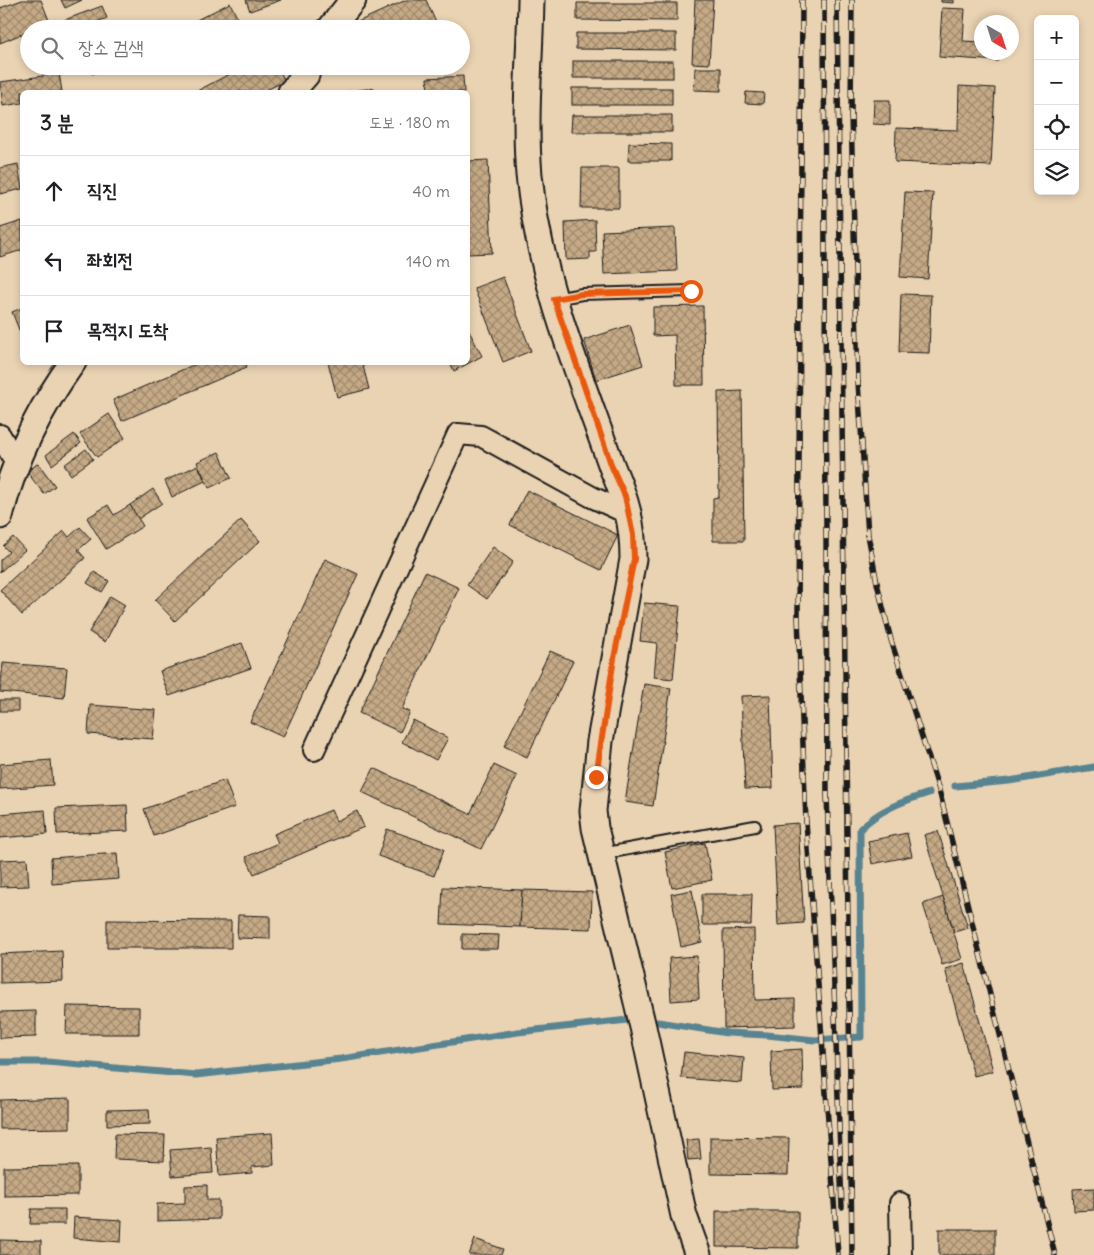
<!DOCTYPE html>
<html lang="ko">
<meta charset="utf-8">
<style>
:root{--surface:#fff;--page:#f2f2f2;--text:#202124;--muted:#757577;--line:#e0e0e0}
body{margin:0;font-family:Delius,"Poor Story",sans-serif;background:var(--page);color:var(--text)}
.controls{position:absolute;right:15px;top:15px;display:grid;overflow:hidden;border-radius:8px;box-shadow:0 2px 8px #0003}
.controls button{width:45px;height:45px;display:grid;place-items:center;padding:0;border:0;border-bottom:1px solid var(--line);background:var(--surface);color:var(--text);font:25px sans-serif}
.compass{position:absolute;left:974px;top:15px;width:45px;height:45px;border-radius:50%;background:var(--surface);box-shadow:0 2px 8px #0003;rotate:141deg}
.stop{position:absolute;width:15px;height:15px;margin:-11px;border:4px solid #ea580c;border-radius:50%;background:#fff}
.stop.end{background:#ea580c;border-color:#fff;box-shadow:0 1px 5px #0008}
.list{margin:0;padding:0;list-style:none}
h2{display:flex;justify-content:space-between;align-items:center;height:65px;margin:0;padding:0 20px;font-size:21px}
h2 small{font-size:16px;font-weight:400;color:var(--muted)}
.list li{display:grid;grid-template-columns:32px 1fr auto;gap:15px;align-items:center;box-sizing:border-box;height:70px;padding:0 20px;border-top:1px solid var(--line)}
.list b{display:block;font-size:19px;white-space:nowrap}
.list em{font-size:16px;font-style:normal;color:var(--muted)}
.icon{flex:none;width:28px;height:28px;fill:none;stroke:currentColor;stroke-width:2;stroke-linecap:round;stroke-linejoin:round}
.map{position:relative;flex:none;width:1094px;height:1255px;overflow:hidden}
.search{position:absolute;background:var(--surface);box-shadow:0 2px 8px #0003;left:20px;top:20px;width:450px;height:55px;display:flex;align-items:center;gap:12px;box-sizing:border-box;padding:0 18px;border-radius:28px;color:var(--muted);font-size:19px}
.panel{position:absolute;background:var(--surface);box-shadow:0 2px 8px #0003;left:20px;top:90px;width:450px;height:275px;border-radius:8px}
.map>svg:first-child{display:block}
</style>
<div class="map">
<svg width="1094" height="1255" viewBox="0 0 1094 1255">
<defs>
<pattern id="building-cross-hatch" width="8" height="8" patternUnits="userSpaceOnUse" patternTransform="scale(1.25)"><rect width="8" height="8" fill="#c6aa86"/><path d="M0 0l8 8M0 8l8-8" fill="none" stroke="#a08a6d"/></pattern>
</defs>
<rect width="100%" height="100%" fill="#ead3b3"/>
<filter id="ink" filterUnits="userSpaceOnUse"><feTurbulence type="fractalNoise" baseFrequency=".02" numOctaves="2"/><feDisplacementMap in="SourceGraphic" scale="10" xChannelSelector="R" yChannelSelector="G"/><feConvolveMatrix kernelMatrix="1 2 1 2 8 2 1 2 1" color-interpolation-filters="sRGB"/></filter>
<g filter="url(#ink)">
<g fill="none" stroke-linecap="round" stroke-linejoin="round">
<g stroke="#588492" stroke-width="7">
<path d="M955,786L1009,781L1094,767"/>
<path d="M658,1022L727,1033L767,1035L815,1040L861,1037L860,829C879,810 903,801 929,793"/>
<path d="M0,1062H47L196,1075L341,1059L518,1032L628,1020"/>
</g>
</g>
<g fill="url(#building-cross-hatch)" stroke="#1c1c1c">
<path d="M22,0H41L50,23L29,29V31L0,43V8Z"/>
<path d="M61,0H82L65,8Z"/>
<path d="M246,0H281L250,11Z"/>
<path d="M406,0H426L437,25L427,29H342Z"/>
<path d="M695,0H713L709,64L692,63Z"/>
<path d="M941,0H954V3L941,2Z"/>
<path d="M230,3L243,29H179Z"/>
<path d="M577,3H677V21L577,20Z"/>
<path d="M102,6L107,18L79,29H61L59,22Z"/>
<path d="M942,8L965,9L963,41L982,42V52H999L998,61L939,57Z"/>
<path d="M576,33H676V50L576,49Z"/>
<rect x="573" y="61" width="100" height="17"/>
<path d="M42,66H58L62,92H22V103L3,106L0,82L43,76Z"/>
<path d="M89,66H112L92,74Z"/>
<path d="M245,66H277L285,81L262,92H195Z"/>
<path d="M695,68H721V91L694,90Z"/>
<path d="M463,76L464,92H428L427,78Z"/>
<path d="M959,86L995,88L991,166L895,162L896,128L958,130Z"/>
<path d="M374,88L375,92H344Z"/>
<rect x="572" y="88" width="100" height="17"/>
<path d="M746,92L764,93L763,104L745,103Z"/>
<path d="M874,100H890V125L873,124Z"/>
<path d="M572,115H672V132H571Z"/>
<path d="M629,143L671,144V161H628Z"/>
<path d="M488,160L492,253L468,254V161Z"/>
<path d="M18,164L22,189L0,194V168Z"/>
<path d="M582,168H619V208H581Z"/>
<path d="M905,192L933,193L928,279L900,277Z"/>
<path d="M595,220L596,252H590V259L566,260L565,222Z"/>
<path d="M22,221V250L0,257V228Z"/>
<path d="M675,228L677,271L604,274L602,231Z"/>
<path d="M503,277L531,351L503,362L474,288Z"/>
<path d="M901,294L931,295L929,353L899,352Z"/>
<path d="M703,306L704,385H676L675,335L653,336V307Z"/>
<path d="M22,308V337L12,312Z"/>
<path d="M630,325L643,365L596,380L584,340Z"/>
<path d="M468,329L482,356L454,371L450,362H468Z"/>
<path d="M200,362H245L247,367L122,421L113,400Z"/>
<path d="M328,362H362L369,389L337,397Z"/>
<path d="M742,391L744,541H713V498L719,497L718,392Z"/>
<path d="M109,414L125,438L97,457L80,434Z"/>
<path d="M74,434L81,443L52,465L46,455Z"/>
<path d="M86,449L93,459L71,475L64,465Z"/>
<path d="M219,452L231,478L209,488L197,462Z"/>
<path d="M38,463L55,486L44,494L27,472Z"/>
<path d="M198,465L205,481L172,497L165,481Z"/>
<path d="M153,489L162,503L138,519L130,505Z"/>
<path d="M527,490L618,535L601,570L510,525Z"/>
<path d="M108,505L114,515L130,505L143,526L106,549L87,518Z"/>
<path d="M241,520L260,541L175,621L155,600Z"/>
<path d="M80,527L91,539L78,550L85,558L22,615L0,590L64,531L69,537Z"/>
<path d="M13,537L25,550L0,572V560L9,552L3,546Z"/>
<path d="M493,547L513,562L487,599L467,585Z"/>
<path d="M325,559L358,574L283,737L250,722Z"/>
<path d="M94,572L109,581L102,592L87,583Z"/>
<path d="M425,572L459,588L402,709L410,712L400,732L359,713Z"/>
<path d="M110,596L125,605L105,642L89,632Z"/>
<path d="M644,603L680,606L673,679L654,677L657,643L640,641Z"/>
<path d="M242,643L251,668L169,696L160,671Z"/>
<path d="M550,651L573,661L527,757L504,746Z"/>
<path d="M3,663L67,668L64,698L0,692Z"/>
<path d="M644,684L671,688L653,806L625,802Z"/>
<path d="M770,695L773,788L745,789L741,696Z"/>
<rect x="0" y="700" width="18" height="11"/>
<path d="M90,705L156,710L153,739L88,734Z"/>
<path d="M413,720L448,738L436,760L402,742Z"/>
<path d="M51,760L53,785L0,789V764Z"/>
<path d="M494,765L517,776L481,849L362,792L374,768L470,814Z"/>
<path d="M225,780L235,807L154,836L144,809Z"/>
<path d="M127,805L128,831L57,834L56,808Z"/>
<path d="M45,810L47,834L0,838V814Z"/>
<path d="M331,810L336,821L357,811L364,827L254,874L246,857L278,843L274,834Z"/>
<path d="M798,823L804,923L778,925L773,825Z"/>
<path d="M387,829L444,849L434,876L378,856Z"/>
<path d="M938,831L968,928L954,932L924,835Z"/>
<path d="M907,833L912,856L872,864L868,841Z"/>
<path d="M705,843L712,880L672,888L665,852Z"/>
<path d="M117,853L119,879L52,884L51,858Z"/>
<path d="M27,859L29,886L0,887V860Z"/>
<path d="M443,887L522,890L520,927L441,924Z"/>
<path d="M522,890L592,892L591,929L520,927Z"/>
<path d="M692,890L702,942L681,947L671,894Z"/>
<path d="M702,894H752L751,925H702Z"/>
<path d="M943,897L962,959L942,965L923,904Z"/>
<path d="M238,915L270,916V939L237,938Z"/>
<path d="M107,920L231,921V948H107Z"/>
<path d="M754,929L755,1000L795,999V1026L724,1028L723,930Z"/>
<path d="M462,934L499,935L498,949H462Z"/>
<path d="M62,951L63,981L0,983V954Z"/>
<path d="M697,956L699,999L671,1001L669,958Z"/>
<path d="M964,963L993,1071L974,1076L945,969Z"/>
<path d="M67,1006L139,1007V1034H66Z"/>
<path d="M36,1011V1037L0,1038V1012Z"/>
<path d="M802,1049L803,1089L772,1090L771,1051Z"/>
<path d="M684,1052L744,1058L742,1083L681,1078Z"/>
<path d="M70,1098V1128L0,1129V1100Z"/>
<path d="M149,1109L150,1124L107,1125V1110Z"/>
<path d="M272,1133L274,1165L252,1167V1173L219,1176L216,1137Z"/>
<path d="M115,1134L165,1135L164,1161L114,1159Z"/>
<path d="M710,1137L789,1138L788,1175L710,1174Z"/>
<path d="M699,1139L701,1159L688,1160L686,1140Z"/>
<path d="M211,1147L213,1173L172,1176L170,1150Z"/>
<path d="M78,1166V1195L4,1196V1167Z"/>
<path d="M207,1185V1200H219V1219L157,1221V1204L185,1203V1186Z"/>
<path d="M1094,1188V1210L1074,1211L1073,1189Z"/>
<path d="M31,1209H65V1224H30Z"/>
<path d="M716,1211H798V1248L716,1247Z"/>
<path d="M74,1217L122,1220L121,1242L73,1238Z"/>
<rect x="939" y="1229" width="56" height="26"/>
<path d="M475,1239L503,1249L501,1255H469Z"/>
<path d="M0,1240L41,1241V1255H0Z"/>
</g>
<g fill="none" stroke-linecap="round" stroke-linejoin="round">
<defs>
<g id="service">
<path d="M555,299L582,294L691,291"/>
<path d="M601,854L755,826"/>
</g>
<g id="minor">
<path d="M0,435L16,463"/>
<path d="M314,750L458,434L481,436L592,497L631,515"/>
<path d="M900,1203L901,1255"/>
</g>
<g id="tertiary">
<path d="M531,0C530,58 524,118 529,175C539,277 578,371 612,467C626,500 633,523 633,559L600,741L593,811L595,828L643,1027L684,1216L698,1255"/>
<path d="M330,29L353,0"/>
<path d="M291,92L306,75L308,66"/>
<path d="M0,516C14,460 39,409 73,362"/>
</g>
</defs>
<use href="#service" stroke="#1c1c1c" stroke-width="14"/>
<use href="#minor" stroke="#1c1c1c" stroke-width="24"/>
<use href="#tertiary" stroke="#1c1c1c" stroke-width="29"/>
<use href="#service" stroke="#ead3b3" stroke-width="10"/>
<use href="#minor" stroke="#ead3b3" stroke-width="20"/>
<use href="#tertiary" stroke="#ead3b3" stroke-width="25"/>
<defs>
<g id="rail">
<path d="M802,0L798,617L806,822L838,1255"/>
<path d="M824,0L827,796L842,1207"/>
<path d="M837,0L852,1255"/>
<path d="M852,0L851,114L858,382L868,535L877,583L891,640L939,790L1055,1255"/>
</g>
</defs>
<use href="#rail" stroke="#1c1c1c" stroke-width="5.5"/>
<use href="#rail" stroke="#ead3b3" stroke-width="4" stroke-dasharray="11" stroke-linecap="butt"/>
</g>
</g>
<g fill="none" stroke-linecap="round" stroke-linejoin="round" filter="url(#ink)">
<path stroke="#ea580c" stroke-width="6" d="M596,777L614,658L634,559L633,535L625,496L612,467L554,299L582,294L691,291"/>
</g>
</svg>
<div class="controls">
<button>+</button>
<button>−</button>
<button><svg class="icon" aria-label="locate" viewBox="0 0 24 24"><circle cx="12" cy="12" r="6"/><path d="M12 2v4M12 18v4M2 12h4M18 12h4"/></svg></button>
<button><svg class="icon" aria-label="layers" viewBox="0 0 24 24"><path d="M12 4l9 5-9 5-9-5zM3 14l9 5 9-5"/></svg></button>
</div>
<svg class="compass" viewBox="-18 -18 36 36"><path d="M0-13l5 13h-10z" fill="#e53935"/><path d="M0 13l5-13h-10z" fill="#757577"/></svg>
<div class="stop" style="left:691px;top:291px"></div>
<div class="stop end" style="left:596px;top:777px"></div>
<div class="search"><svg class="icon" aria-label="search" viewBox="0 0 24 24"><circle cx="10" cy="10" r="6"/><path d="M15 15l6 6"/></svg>장소 검색</div>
<section class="panel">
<h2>3 분<small>도보 · 180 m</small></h2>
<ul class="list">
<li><svg class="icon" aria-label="ahead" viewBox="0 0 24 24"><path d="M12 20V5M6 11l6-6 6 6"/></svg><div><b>직진</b></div><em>40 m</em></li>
<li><svg class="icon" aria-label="left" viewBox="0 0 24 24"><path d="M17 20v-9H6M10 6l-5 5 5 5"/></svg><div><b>좌회전</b></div><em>140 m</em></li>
<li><svg class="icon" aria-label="arrive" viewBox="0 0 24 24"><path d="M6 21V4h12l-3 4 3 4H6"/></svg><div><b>목적지 도착</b></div></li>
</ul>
</section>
</div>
